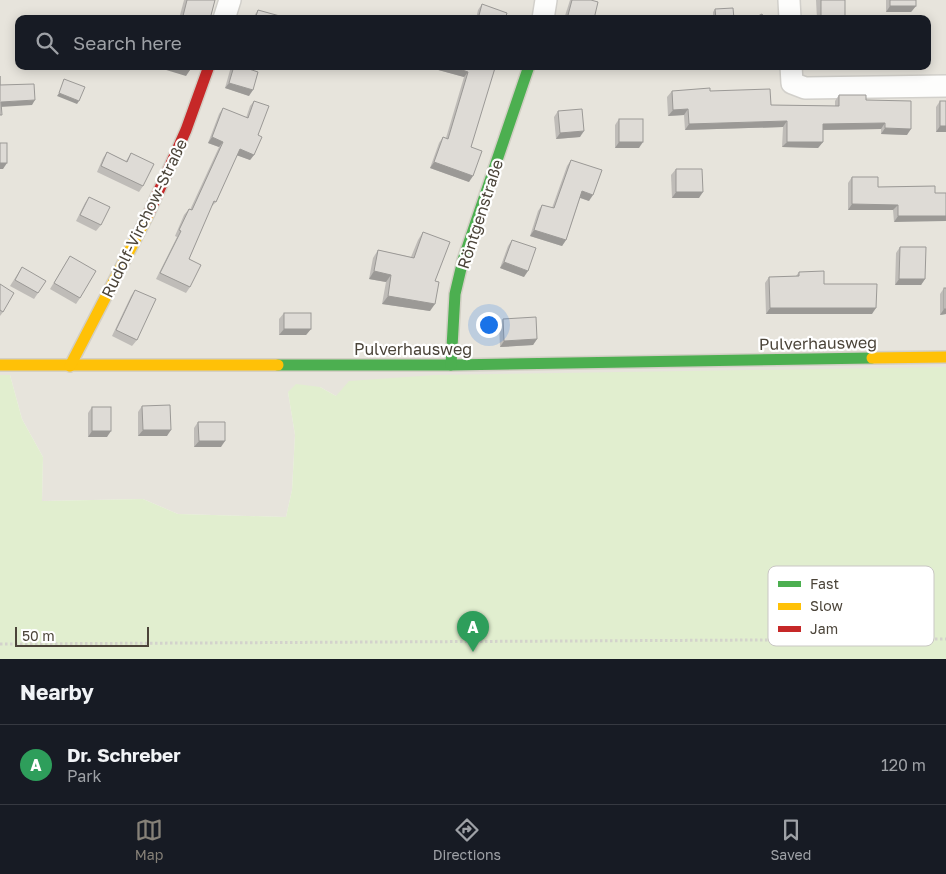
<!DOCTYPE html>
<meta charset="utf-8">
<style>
:root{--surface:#171b24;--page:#20242c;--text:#f1f3f6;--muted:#9ea1a6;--line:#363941;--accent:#868178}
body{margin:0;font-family:"Golos Text",sans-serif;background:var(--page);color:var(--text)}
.scale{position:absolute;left:15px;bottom:12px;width:134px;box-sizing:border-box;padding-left:5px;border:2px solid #4b4439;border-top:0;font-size:14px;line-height:18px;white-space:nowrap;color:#4b4439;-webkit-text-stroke:4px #fff;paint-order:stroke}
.you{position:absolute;left:488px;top:324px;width:18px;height:18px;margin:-12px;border:4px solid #fff;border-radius:50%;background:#1a73e8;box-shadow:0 0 0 8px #1a73e833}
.badge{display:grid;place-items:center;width:32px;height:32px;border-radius:50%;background:var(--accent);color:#fff;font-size:16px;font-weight:700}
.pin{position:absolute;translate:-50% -41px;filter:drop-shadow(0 1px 2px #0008)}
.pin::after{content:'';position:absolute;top:26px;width:18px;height:15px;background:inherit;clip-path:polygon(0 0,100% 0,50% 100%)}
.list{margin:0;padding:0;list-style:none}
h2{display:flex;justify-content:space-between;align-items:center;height:65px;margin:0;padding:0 20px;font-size:21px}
h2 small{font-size:16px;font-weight:400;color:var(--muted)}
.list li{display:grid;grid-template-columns:32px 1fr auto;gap:15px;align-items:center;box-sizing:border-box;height:80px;padding:0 20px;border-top:1px solid var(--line)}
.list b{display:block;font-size:19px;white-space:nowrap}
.list p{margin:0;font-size:16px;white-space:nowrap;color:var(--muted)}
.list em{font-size:16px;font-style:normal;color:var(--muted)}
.icon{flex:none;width:28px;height:28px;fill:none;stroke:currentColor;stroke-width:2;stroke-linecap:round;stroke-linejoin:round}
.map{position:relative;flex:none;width:946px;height:659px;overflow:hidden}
.search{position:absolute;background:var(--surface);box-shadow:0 2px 12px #0003;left:15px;right:15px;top:15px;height:55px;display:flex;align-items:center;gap:12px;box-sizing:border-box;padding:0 18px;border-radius:10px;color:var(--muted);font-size:19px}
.sheet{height:145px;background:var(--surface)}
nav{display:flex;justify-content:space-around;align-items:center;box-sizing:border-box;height:70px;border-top:1px solid var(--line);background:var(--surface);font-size:14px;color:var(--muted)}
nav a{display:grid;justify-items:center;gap:2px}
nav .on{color:var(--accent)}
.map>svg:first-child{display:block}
</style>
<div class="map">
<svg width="946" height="659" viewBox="0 0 946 659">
<rect width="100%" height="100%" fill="#f4f2ee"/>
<path fill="#e7e4dc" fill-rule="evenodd" d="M0,0H946V367L336,396L320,387L288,392L295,435L292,490L286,517L178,514L143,499L42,501L43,457L22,419L10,375H0ZM19,19H927V66H19Z"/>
<path fill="#e1eecf" d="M946,367V659H0V375H10L22,419L43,457L42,501L143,499L178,514L286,517L292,490L295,435L288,392L296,384L320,387L336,396L349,381L435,375Z"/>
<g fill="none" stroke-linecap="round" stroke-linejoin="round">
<defs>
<g id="street">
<path d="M789,0L790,19"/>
<path d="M224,19L230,0"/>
<path d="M543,19L546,0"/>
<path d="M791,66L792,83L805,88L946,86"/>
</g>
<g id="fast">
<path d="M278,365H451L872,358"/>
<path d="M451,365L455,294L463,260L529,66"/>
</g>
<g id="slow">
<path d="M872,358L946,357"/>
<path d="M0,365H278"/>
<path d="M70,366L149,213"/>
</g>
<path id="jam" d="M149,213L186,130L209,66"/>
</defs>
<use href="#street" stroke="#d2d0cb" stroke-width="24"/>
<use href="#fast" stroke="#d3cfc5" stroke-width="14"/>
<use href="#slow" stroke="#d3cfc5" stroke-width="14"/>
<use href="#jam" stroke="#d3cfc5" stroke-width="14"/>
<path stroke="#d3d2cc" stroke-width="3" stroke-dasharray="2.5 2.5" stroke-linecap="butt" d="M0,644L946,639"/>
<use href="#street" stroke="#fdfdfc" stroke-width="21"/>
<use href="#fast" stroke="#4caf50" stroke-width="11"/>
<use href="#slow" stroke="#ffc107" stroke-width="11"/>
<use href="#jam" stroke="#c62828" stroke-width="11"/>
</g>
<g fill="#bfbcb8">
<path d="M184,0H215L210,19H179Z"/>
<path d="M570,0H591L594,19H564Z"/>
<path d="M816,0H845V19H817Z"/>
<path d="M886,0H916V6L911,12H886Z"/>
<path d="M482,4L505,19H476L478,10Z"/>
<path d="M715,9L734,19H713V12Z"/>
<path d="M258,10L287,19H253L254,16Z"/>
<path d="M233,66H240L249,96L225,88L230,70Z"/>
<path d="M432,66H491L471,147L469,182L430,168L439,143L443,137L446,138L464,77L431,68Z"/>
<path d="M672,91H710L771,105L835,106V101L839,95L866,100L907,135L881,134V129L823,130V142L818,148L782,147L783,127L685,130L684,115L668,116L667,97Z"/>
<path d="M254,101L258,135L254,155L250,160L237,155L216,202L211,207L189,259L190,287L186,293L156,279L177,237L175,236L184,215L189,209L190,210L219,147L208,143L219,114L223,108L246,118L250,106Z"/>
<path d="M940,101H946V132H936V107Z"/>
<path d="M558,111L580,137L556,139L554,117Z"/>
<path d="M619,119L639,148H615V125Z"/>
<path d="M107,152L126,161L131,153L143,186L139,192L97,172L103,158Z"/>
<path d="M571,160L589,201L580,198L566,240L562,246L530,236L538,211L542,205L552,208L567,166Z"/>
<path d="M676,169L699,198H672L671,175Z"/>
<path d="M852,177L878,187L935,186L894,222L893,210H848V183Z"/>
<path d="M89,197L101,225L96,231L76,221L85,203Z"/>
<path d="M423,232L435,281L430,311L382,304L386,282L369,279L373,258L378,250L411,257L418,240Z"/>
<path d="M512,240L524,277L500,268L508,246Z"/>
<path d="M900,247L925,279L921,285H895L896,253Z"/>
<path d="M70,256L80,298L76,304L50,289Z"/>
<path d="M22,267L38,293L34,299L10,286Z"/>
<path d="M799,272L824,284L872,314H766L765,283L769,277L796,276Z"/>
<path d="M0,284L3,312L0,316Z"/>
<path d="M944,288L946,314L940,315V294Z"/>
<path d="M135,290L137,340L132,346L112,336L131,296Z"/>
<path d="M284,313L311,329L306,335H279V319Z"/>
<path d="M503,319L537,339L533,345L500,347L499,325Z"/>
<path d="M142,406L167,436H138V412Z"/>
<path d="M92,407L107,437H88V413Z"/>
<path d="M198,422L221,447H194V428Z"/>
</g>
<g fill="#9b9996">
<path d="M890,6H916L911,12H886Z"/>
<path d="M183,16L193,19H181Z"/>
<path d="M164,66H178L190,70L186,76L163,69Z"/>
<path d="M432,66H451L468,72L464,77L431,68Z"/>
<path d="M817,66H845L844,68H816Z"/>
<path d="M878,66H908L906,69L875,70Z"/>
<path d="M229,83L253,90L249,96L225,88Z"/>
<path d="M59,93L79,101L77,104L57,96Z"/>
<path d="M35,100L32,105L0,107L1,102Z"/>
<path d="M688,109L684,115L668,116L673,110Z"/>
<path d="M787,121L783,127L685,130L689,124Z"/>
<path d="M885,123L881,129L819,130L823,124Z"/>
<path d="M940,126H946V132H936Z"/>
<path d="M885,128L911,129L907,135L881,134Z"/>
<path d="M584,131L580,137L556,139L560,133Z"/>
<path d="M212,137L223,142L219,147L208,143Z"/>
<path d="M619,142H643L639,148H615Z"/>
<path d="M787,142H823L818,148L782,147Z"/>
<path d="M240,149L254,155L250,160L236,155Z"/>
<path d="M434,162L473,176L469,182L430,168Z"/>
<path d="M0,163H7L3,169H0Z"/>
<path d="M582,191L593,195L589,201L578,197Z"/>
<path d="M676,192H703L699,198H672Z"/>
<path d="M852,204L898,205L893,210H848Z"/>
<path d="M898,216H946V221L894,222Z"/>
<path d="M534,230L566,240L562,246L530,236Z"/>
<path d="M504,262L528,271L524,277L500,268Z"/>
<path d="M374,271L391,275L386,282L369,279Z"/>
<path d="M899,279H925L921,285H895Z"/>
<path d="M388,296L435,304L430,311L382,304Z"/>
<path d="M770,308H876L872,314H766Z"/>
<path d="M944,309H946V314L940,315Z"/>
<path d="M284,329H311L306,335H279Z"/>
<path d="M537,339L533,345L500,347L504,341Z"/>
<path d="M143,430H171L167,436H138Z"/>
<path d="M92,431H111L107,437H88Z"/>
<path d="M199,441H225L221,447H194Z"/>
</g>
<g fill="#dedbd6" stroke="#9b9996">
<path d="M187,0H215L210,19H193L183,16Z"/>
<path d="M572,0H591L598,2L594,19H567Z"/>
<rect x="821" y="0" width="24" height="19"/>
<rect x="890" y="0" width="26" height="6"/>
<path d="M482,4L507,13L505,19H478Z"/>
<path d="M733,8L734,19H716L715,9Z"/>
<path d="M258,10L287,18V19H255Z"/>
<path d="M762,14L765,19H752Z"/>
<path d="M178,66H192L190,70Z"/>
<path d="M234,66H240L258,72L253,90L229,83Z"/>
<path d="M451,66H491L495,68L471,147L482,151L473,176L434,162L443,137L448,139L468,72Z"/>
<path d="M0,76V85L34,84L35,100L1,102L2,115H0Z"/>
<path d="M64,79L85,87L79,101L59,93Z"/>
<path d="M710,88V91L770,89L771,105L839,106V95H866V100L911,101V129L885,128V123L823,124V142H787V121L689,124L688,109L673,110L672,91Z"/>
<path d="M254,101L269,106L258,135L262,137L254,155L240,149L216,202L214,201L189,259L201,265L190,287L160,273L181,231L179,230L189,209L192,210L223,142L212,137L223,108L248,118Z"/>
<rect x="940" y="101" width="6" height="25"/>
<path d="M582,109L584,131L560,133L558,111Z"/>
<rect x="619" y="119" width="24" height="23"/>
<rect x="0" y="143" width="7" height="20"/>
<path d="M107,152L127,162L131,153L154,164L143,186L101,166Z"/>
<path d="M571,160L602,170L593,195L582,191L566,240L534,230L542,205L554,208Z"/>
<path d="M676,169H702L703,192H676Z"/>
<path d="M852,177H878V187L935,186V193H946V216H898V205L852,204Z"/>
<path d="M89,197L110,207L101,225L80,215Z"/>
<path d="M423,232L450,242L435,281L439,282L435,304L388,296L391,275L374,271L378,250L414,258Z"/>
<path d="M512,240L536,248L528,271L504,262Z"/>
<path d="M900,247H926L925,279H899Z"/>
<path d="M70,256L96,271L80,298L54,283Z"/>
<path d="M22,267L46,281L38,293L15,280Z"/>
<path d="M824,271V284H877L876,308H770L769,277L799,276V272Z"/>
<path d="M0,284L14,293L3,312L0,310Z"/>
<rect x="944" y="288" width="2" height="21"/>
<path d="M135,290L156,299L137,340L116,330Z"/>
<rect x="284" y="313" width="27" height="16"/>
<path d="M536,317L537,339L504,341L503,319Z"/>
<path d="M170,405L171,430H143L142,406Z"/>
<rect x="92" y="407" width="19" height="24"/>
<path d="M198,422H225V441H199Z"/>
</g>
<g text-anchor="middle" stroke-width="4.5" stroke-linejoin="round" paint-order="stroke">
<g font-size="16" fill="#4b4439" stroke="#fff">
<text transform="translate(480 214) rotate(-72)" y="6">Röntgenstraße</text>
<text transform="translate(144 218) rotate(-64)" y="6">Rudolf-Virchow-Straße</text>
<text transform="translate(818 343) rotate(-1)" y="6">Pulverhausweg</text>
<text x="413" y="355">Pulverhausweg</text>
</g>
</g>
<rect x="768" y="566" width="166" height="80" rx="8" fill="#fff" stroke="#c9c7c4" stroke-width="1"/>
<rect x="778" y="581" width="23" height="6" fill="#4caf50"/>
<rect x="778" y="603" width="23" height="7" fill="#ffc107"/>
<rect x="778" y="626" width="23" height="6" fill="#c62828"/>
<g font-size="14" fill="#4b4439">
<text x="810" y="589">Fast</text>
<text x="810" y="611">Slow</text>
<text x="810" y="634">Jam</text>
</g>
</svg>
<div class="scale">50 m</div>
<div class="you"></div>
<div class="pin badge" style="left:473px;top:652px;background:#2e9e5b">A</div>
<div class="search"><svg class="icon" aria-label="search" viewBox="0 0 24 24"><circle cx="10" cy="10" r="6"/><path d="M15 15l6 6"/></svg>Search here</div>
</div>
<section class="sheet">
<h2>Nearby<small></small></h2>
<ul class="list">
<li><span class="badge" style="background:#2e9e5b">A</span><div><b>Dr. Schreber</b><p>Park</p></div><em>120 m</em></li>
</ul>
</section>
<nav>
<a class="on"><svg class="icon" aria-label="map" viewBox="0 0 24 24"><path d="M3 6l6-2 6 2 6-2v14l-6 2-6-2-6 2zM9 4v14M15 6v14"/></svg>Map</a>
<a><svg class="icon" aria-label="directions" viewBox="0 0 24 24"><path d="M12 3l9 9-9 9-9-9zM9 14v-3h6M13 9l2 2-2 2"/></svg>Directions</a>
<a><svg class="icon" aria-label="saved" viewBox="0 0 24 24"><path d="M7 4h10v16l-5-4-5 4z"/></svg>Saved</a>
</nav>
